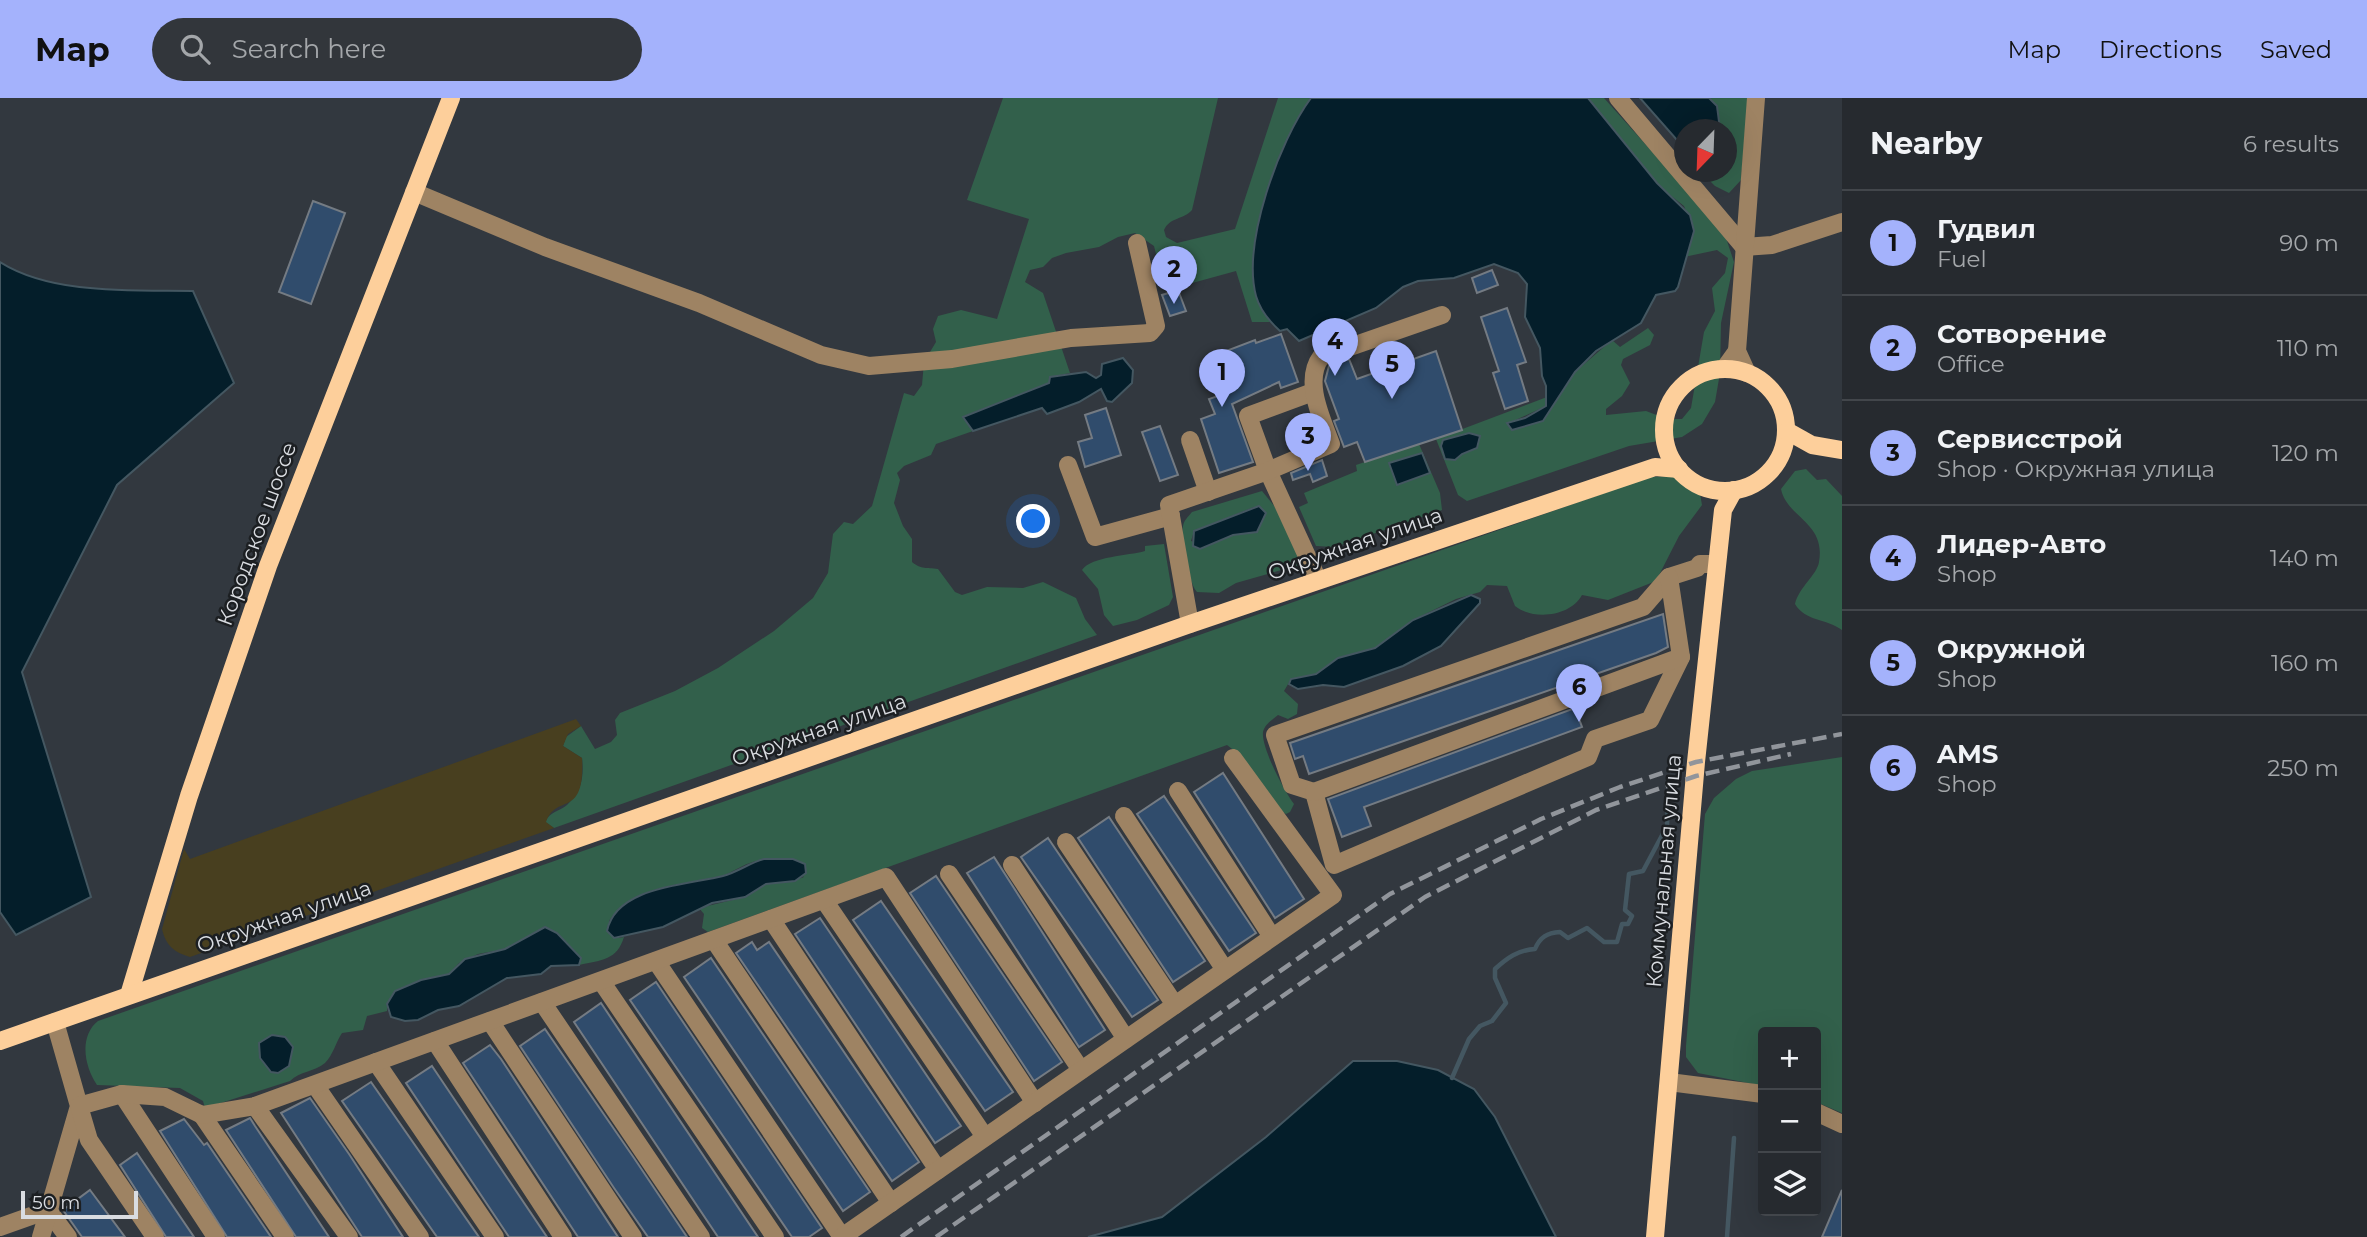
<!DOCTYPE html>
<meta charset="utf-8">
<style>
:root{--surface:#262a2f;--page:#32363b;--text:#f1f3f6;--muted:#a4a7aa;--line:#42464b;--accent:#a4b2fc}
body{margin:0;font-family:Montserrat,sans-serif;background:var(--page);color:var(--text)}
.controls{position:absolute;right:21px;bottom:21px;display:grid;overflow:hidden;border-radius:7px;box-shadow:0 7px 28px #0002}
.controls button{width:63px;height:63px;display:grid;place-items:center;padding:0;border:0;border-bottom:2px solid var(--line);background:var(--surface);color:var(--text);font:35px sans-serif}
.compass{position:absolute;left:1674px;top:21px;width:63px;height:63px;border-radius:50%;background:var(--surface);box-shadow:0 7px 28px #0002;rotate:203deg}
.scale{position:absolute;left:21px;bottom:18px;width:117px;box-sizing:border-box;padding-left:7px;border:4px solid #d9dce1;border-top:0;font-size:19px;line-height:24px;white-space:nowrap;color:#d9dce1;-webkit-text-stroke:5px #1c1f22;paint-order:stroke}
.you{position:absolute;left:1034px;top:424px;width:24px;height:24px;margin:-18px;border:5px solid #fff;border-radius:50%;background:#1a73e8;box-shadow:0 0 0 10px #1a73e833}
.badge{display:grid;place-items:center;width:46px;height:46px;border-radius:50%;background:var(--accent);color:#111;font-size:23px;font-weight:700}
.pin{position:absolute;translate:-50% -58px;filter:drop-shadow(0 2px 4px #0008)}
.pin::after{content:'';position:absolute;top:37px;width:24px;height:21px;background:inherit;clip-path:polygon(0 0,100% 0,50% 100%)}
.list{margin:0;padding:0;list-style:none}
h2{display:flex;justify-content:space-between;align-items:center;height:91px;margin:0;padding:0 28px;font-size:30px}
h2 small{font-size:23px;font-weight:400;color:var(--muted)}
.list li{display:grid;grid-template-columns:46px 1fr auto;gap:21px;align-items:center;box-sizing:border-box;height:105px;padding:0 28px;border-top:2px solid var(--line)}
.list b{display:block;font-size:26px;white-space:nowrap}
.list p{margin:0;font-size:23px;white-space:nowrap;color:var(--muted)}
.list em{font-size:23px;font-style:normal;color:var(--muted)}
.icon{flex:none;width:38px;height:38px;fill:none;stroke:currentColor;stroke-width:2;stroke-linecap:round;stroke-linejoin:round}
.map{position:relative;flex:none;width:1842px;height:1139px;overflow:hidden}
header{display:flex;align-items:center;gap:42px;box-sizing:border-box;height:98px;padding:0 35px;background:var(--accent);color:#111}
header strong{font-size:33px}
nav{display:flex;gap:38px;margin-inline-start:auto;font-size:24px}
.search{width:490px;height:63px;background:var(--page);display:flex;align-items:center;gap:18px;box-sizing:border-box;padding:0 24px;border-radius:38px;color:var(--muted);font-size:26px}
main{display:flex}
aside{flex:1;background:var(--surface)}
.map>svg:first-child{display:block}
</style>
<header>
<strong>Map</strong>
<div class="search"><svg class="icon" aria-label="search" viewBox="0 0 24 24"><circle cx="10" cy="10" r="6"/><path d="M15 15l6 6"/></svg>Search here</div>
<nav><a>Map</a><a>Directions</a><a>Saved</a></nav>
</header>
<main>
<div class="map">
<svg width="1842" height="1139" viewBox="0 0 1842 1139">
<rect width="100%" height="100%" fill="#32383f"/>
<g fill="#32604b" fill-rule="evenodd">
<path d="M1003,0H1218L1192,112C1183,122 1170,119 1164,132L1166,139L1177,145L1235,131L1278,0H1311C1279,46 1240,145 1257,201C1259,209 1266,217 1270,224H1252L1236,173L1185,187L1160,172L1154,148L1135,135L1118,139L1099,149L1066,155L1052,160L1043,169L1030,172L1025,184L1043,195L1070,275L1050,279L1049,285L964,318L973,333L936,346L931,357L904,368L897,375L900,382L894,405L903,428L912,441V464C922,472 926,469 938,471L955,494L962,497L987,489L1023,490L1043,484L1076,500L1085,521L1097,537L554,730L545,724C550,713 559,714 567,707C582,693 584,679 582,660L563,648L566,639L581,628L595,651L611,644L617,637L615,622L620,615L675,593L718,570L774,533L813,500L828,475L833,436L844,424L853,426L872,408L904,295L914,298L922,287L924,264L936,244L933,231L938,218L961,212L997,221L1029,121L967,102Z"/>
<path d="M1588,0H1604L1724,134L1734,164L1721,225L1720,275L1715,304L1702,326L1682,339L1629,348L1467,403L1458,397L1436,341L1547,299L1546,308L1507,326L1543,323L1575,274L1612,242L1620,249L1648,230L1654,237L1650,247L1623,261L1621,267L1630,285L1622,298L1606,311V317L1646,313L1667,321H1682L1691,310L1704,234L1715,213L1712,190L1725,175L1728,160L1717,152L1684,159L1694,133L1684,108L1660,89Z"/>
<path d="M1709,0H1748L1741,82L1729,95L1715,88L1701,74H1727V32L1720,31L1717,8Z"/>
<path d="M1419,346L1440,395L1442,412L1335,449L1316,448L1299,409L1308,405L1304,395L1357,373L1356,367Z"/>
<path d="M1806,371L1817,382L1826,381L1842,398V532C1826,520 1806,524 1795,506C1799,489 1817,477 1819,464C1826,424 1787,420 1781,391L1795,373Z"/>
<path d="M1679,378L1699,390L1702,407L1679,438L1656,483L1608,502L1582,497C1571,518 1534,523 1515,508L1507,488L1487,487L1480,494L1456,501L1413,522L1375,550L1338,560L1316,576L1291,581L1284,593L1298,606L1297,616L1288,621L1278,617C1272,622 1265,626 1263,634C1261,649 1284,693 1294,706L1290,714L1286,716L1276,710L1236,654L1227,647L708,834L702,830L704,816L699,810L745,799L766,786L790,784L804,779L783,761C772,761 761,761 750,765C740,768 732,775 721,778C684,787 631,787 609,823L619,840L624,839C617,862 602,862 579,867L581,860L557,835L545,829L505,851L478,856L459,865L449,876L421,882L395,893L387,906V913L367,918L363,932L342,935C336,944 333,957 325,965C314,974 300,973 290,983L205,1010L203,1003L180,990L97,987C84,968 79,938 98,923L1650,379Z"/>
<path d="M1262,393L1275,409L1301,463L1299,467L1236,485L1219,495L1197,494C1189,486 1180,440 1183,428C1184,422 1188,419 1192,414ZM1254,409L1257,433C1249,435 1241,435 1234,437C1216,441 1211,450 1191,443L1194,433Z"/>
<path d="M1164,446L1173,499L1169,507L1137,522L1113,528L1104,517L1098,491L1082,472C1092,458 1128,458 1145,453V448Z"/>
<path d="M1842,659V1015L1816,1004V934H1763V988L1698,975L1686,959V948L1705,716L1714,700L1736,681L1752,673Z"/>
</g>
<path fill="#483f1f" d="M576,621L581,628L568,636L563,648L582,660C585,722 557,694 546,724L554,730L190,859C174,854 166,848 162,831L184,751L190,761Z"/>
<g fill="#041e2a" stroke="#445761" stroke-width="2">
<path d="M1311,0H1588L1657,85L1690,117L1694,133L1678,189L1675,193L1656,197L1641,225L1596,253L1575,274L1543,323L1512,332L1507,325L1525,320L1546,308V288L1542,278L1540,250L1525,219L1527,186L1518,175L1494,166L1454,180L1418,183L1403,189L1376,210L1299,243L1287,231L1280,233C1270,224 1260,212 1256,198C1242,145 1279,43 1311,0Z"/>
<path d="M1640,0H1709L1717,8L1720,31L1685,32L1684,50Z"/>
<path d="M0,164C52,197 133,192 193,193L234,285L117,387L22,574L91,799L16,837L0,814Z"/>
<path d="M1123,260L1133,272L1132,285L1112,304L1107,303L1101,291L1079,304L1047,316L1042,310L973,333L963,319L1049,285L1050,279L1086,274L1096,280L1101,277L1102,266Z"/>
<path d="M1469,335L1480,338L1477,350L1462,356L1455,362L1445,361L1441,348L1443,342Z"/>
<path d="M1422,355L1430,375L1397,387L1389,365Z"/>
<path d="M1259,408L1266,415L1257,434L1233,437L1200,451L1193,448L1194,433Z"/>
<path d="M1471,497L1480,501V505L1441,548L1403,568L1344,589L1323,587L1298,591L1289,586L1291,581L1316,576L1338,560L1375,550L1413,522Z"/>
<path d="M764,761H793L805,766L806,775L795,783L766,786L745,799L712,805L663,829L614,840L607,833C616,788 688,787 723,778C738,774 749,765 764,761Z"/>
<path d="M545,829L557,835L581,860L579,867L551,868L541,876L507,880L459,908L438,912L418,922L405,923L391,919L387,906L395,893L421,882L449,876L465,861L505,851Z"/>
<path d="M272,937L285,939L293,949L289,968L278,975L271,974L260,960L259,945Z"/>
<path d="M1353,963H1397L1438,972L1474,991L1495,1019L1556,1139H1088L1162,1119L1266,1039Z"/>
</g>
<g fill="none" stroke-linecap="round" stroke-linejoin="round">
<g stroke="#445761" stroke-width="4.5">
<path d="M1452,980L1469,941L1480,928L1492,923L1506,905L1495,880V871C1507,860 1518,852 1535,851C1540,839 1547,835 1560,834L1568,840L1587,830L1604,844H1617L1622,826H1628L1632,818L1625,812L1629,776L1643,773L1667,728L1668,700"/>
<path d="M1727,1139L1734,1040"/>
</g>
</g>
<g fill="#304c6c" stroke="#747b83" stroke-width="2">
<path d="M313,103L345,115L311,206L279,194Z"/>
<path d="M1492,172L1498,187L1477,195L1472,180Z"/>
<path d="M1178,192L1186,213L1170,218L1162,197Z"/>
<path d="M1507,210L1526,264L1517,267L1528,303L1505,311L1493,275L1499,273L1481,219Z"/>
<path d="M1281,236L1298,284L1281,290L1279,284L1232,306L1253,364L1219,375L1201,321L1215,316L1209,301L1227,295L1213,258L1255,242L1256,245Z"/>
<path d="M1436,253L1462,332L1365,364L1357,344L1344,349L1334,323L1339,321L1325,283L1329,268L1349,261L1357,281Z"/>
<path d="M1106,310L1121,357L1085,369L1078,344L1092,340L1085,317Z"/>
<path d="M1160,328L1178,377L1160,383L1142,334Z"/>
<path d="M1322,362L1327,378L1313,384L1310,376L1293,382L1291,375Z"/>
<path d="M1663,516L1668,549L1656,555L1309,676L1303,658L1295,661L1290,645L1296,643Z"/>
<path d="M1575,610L1582,629L1364,709L1371,728L1342,739L1328,701Z"/>
<path d="M1223,675L1304,801L1275,820L1194,694Z"/>
<path d="M1164,698L1256,835L1229,853L1137,716Z"/>
<path d="M1109,719L1205,863L1173,884L1078,740Z"/>
<path d="M1048,740L1158,902L1132,919L1021,759Z"/>
<path d="M994,759L1105,932L1079,949L967,775Z"/>
<path d="M936,778L1062,964L1034,983L910,795Z"/>
<path d="M881,803L1013,994L985,1013L853,822Z"/>
<path d="M820,820L961,1028L935,1045L795,836Z"/>
<path d="M752,844L757,852L769,844L919,1064L892,1083L736,855Z"/>
<path d="M711,860L870,1094L843,1113L684,879Z"/>
<path d="M656,884L822,1130L809,1139H792L630,902Z"/>
<path d="M601,905L758,1139H718L574,924Z"/>
<path d="M545,931L634,1060L687,1139H648L614,1090L520,948Z"/>
<path d="M490,947L501,961L618,1139H578L463,965Z"/>
<path d="M432,968L547,1139H509L406,985Z"/>
<path d="M371,984L479,1139H437L342,1003Z"/>
<path d="M310,1000L349,1056L403,1139H362L281,1015Z"/>
<path d="M250,1020L255,1028L329,1139H296L226,1032Z"/>
<path d="M184,1021L204,1047L207,1045L271,1139H227L160,1033Z"/>
<path d="M137,1055L194,1139H166L120,1067Z"/>
<path d="M90,1092L125,1139H82L63,1112Z"/>
<path d="M1842,1092V1139H1822Z"/>
</g>
<g fill="none" stroke-linecap="round" stroke-linejoin="round">
<g stroke="#9e8363" stroke-width="18">
<path d="M1618,0L1744,149"/>
<path d="M414,94L545,149L699,205L821,257L869,268L952,261L1071,240L1150,235L1156,228L1137,145"/>
<path d="M1744,149L1772,147L1842,124"/>
<path d="M1724,271L1737,253"/>
<path d="M1747,275L1737,253L1756,0"/>
<path d="M1313,294L1248,318L1268,373L1318,482"/>
<path d="M1190,342L1208,394"/>
<path d="M1068,367L1095,439L1171,418"/>
<path d="M1190,526L1169,407L1268,373L1331,346C1322,321 1303,283 1321,259L1442,217"/>
<path d="M1681,559L1650,622L1595,641L1588,659L1334,767L1314,694L1292,687L1275,637L1643,509L1669,479L1697,470L1700,466H1717"/>
<path d="M1178,693L1272,839"/>
<path d="M1314,694L1681,559L1669,479"/>
<path d="M1124,718L1225,872"/>
<path d="M1066,744L1175,907"/>
<path d="M1012,767L1126,941"/>
<path d="M949,776L1081,972"/>
<path d="M824,802L985,1039"/>
<path d="M771,821L938,1072"/>
<path d="M714,842L891,1105"/>
<path d="M656,863L842,1139"/>
<path d="M601,883L775,1139"/>
<path d="M542,904L701,1139"/>
<path d="M490,923L633,1139"/>
<path d="M435,943L563,1139"/>
<path d="M376,964L495,1139"/>
<path d="M1669,984L1763,996"/>
<path d="M315,987L420,1139"/>
<path d="M122,996L216,1139"/>
<path d="M255,1008L349,1139"/>
<path d="M1816,1014L1842,1026"/>
<path d="M202,1017L285,1139"/>
<path d="M0,1129L48,1112L68,1139"/>
<path d="M41,1139L79,1008L55,924"/>
<path d="M155,1139L89,1042L79,1008L122,996L165,999L202,1017L255,1008L886,779L1035,1005"/>
<path d="M842,1139L1333,797L1233,660"/>
</g>
<g stroke="#fdcf9b" stroke-width="18">
<circle cx="1725" cy="332" r="61"/>
<path d="M1787,333L1812,347L1842,352"/>
<path d="M129,897L189,698L268,468L451,0"/>
<path d="M0,943L1190,526L1655,369L1679,371"/>
<path d="M1655,1139L1696,664L1723,412L1734,392"/>
</g>
<g stroke="#91959b" stroke-width="4.5" stroke-dasharray="14 7" stroke-linecap="butt">
<path d="M901,1139L1390,796L1541,721L1620,689L1696,664L1842,636"/>
<path d="M936,1139L1425,799L1596,712L1696,678L1791,656"/>
</g>
</g>
<g text-anchor="middle" stroke-width="5" stroke-linejoin="round" paint-order="stroke">
<g font-size="21" fill="#d9dce1" stroke="#1c1f22">
<text transform="translate(257 436) rotate(-70)" y="7">Кородское шоссе</text>
<text transform="translate(1355 446) rotate(-19)" y="7">Окружная улица</text>
<text transform="translate(819 632) rotate(-19)" y="7">Окружная улица</text>
<text transform="translate(1664 773) rotate(-85)" y="7">Коммунальная улица</text>
<text transform="translate(284 819) rotate(-19)" y="7">Окружная улица</text>
</g>
</g>
</svg>
<div class="controls">
<button>+</button>
<button>−</button>
<button><svg class="icon" aria-label="layers" viewBox="0 0 24 24"><path d="M12 4l9 5-9 5-9-5zM3 14l9 5 9-5"/></svg></button>
</div>
<svg class="compass" viewBox="-18 -18 36 36"><path d="M0-13l5 13h-10z" fill="#e53935"/><path d="M0 13l5-13h-10z" fill="#a4a7aa"/></svg>
<div class="scale">50 m</div>
<div class="you"></div>
<div class="pin badge" style="left:1222px;top:309px">1</div>
<div class="pin badge" style="left:1174px;top:206px">2</div>
<div class="pin badge" style="left:1308px;top:373px">3</div>
<div class="pin badge" style="left:1335px;top:278px">4</div>
<div class="pin badge" style="left:1392px;top:301px">5</div>
<div class="pin badge" style="left:1579px;top:624px">6</div>
</div>
<aside>
<h2>Nearby<small>6 results</small></h2>
<ul class="list">
<li><span class="badge">1</span><div><b>Гудвил</b><p>Fuel</p></div><em>90 m</em></li>
<li><span class="badge">2</span><div><b>Сотворение</b><p>Office</p></div><em>110 m</em></li>
<li><span class="badge">3</span><div><b>Сервисстрой</b><p>Shop · Окружная улица</p></div><em>120 m</em></li>
<li><span class="badge">4</span><div><b>Лидер-Авто</b><p>Shop</p></div><em>140 m</em></li>
<li><span class="badge">5</span><div><b>Окружной</b><p>Shop</p></div><em>160 m</em></li>
<li><span class="badge">6</span><div><b>AMS</b><p>Shop</p></div><em>250 m</em></li>
</ul>
</aside>
</main>
